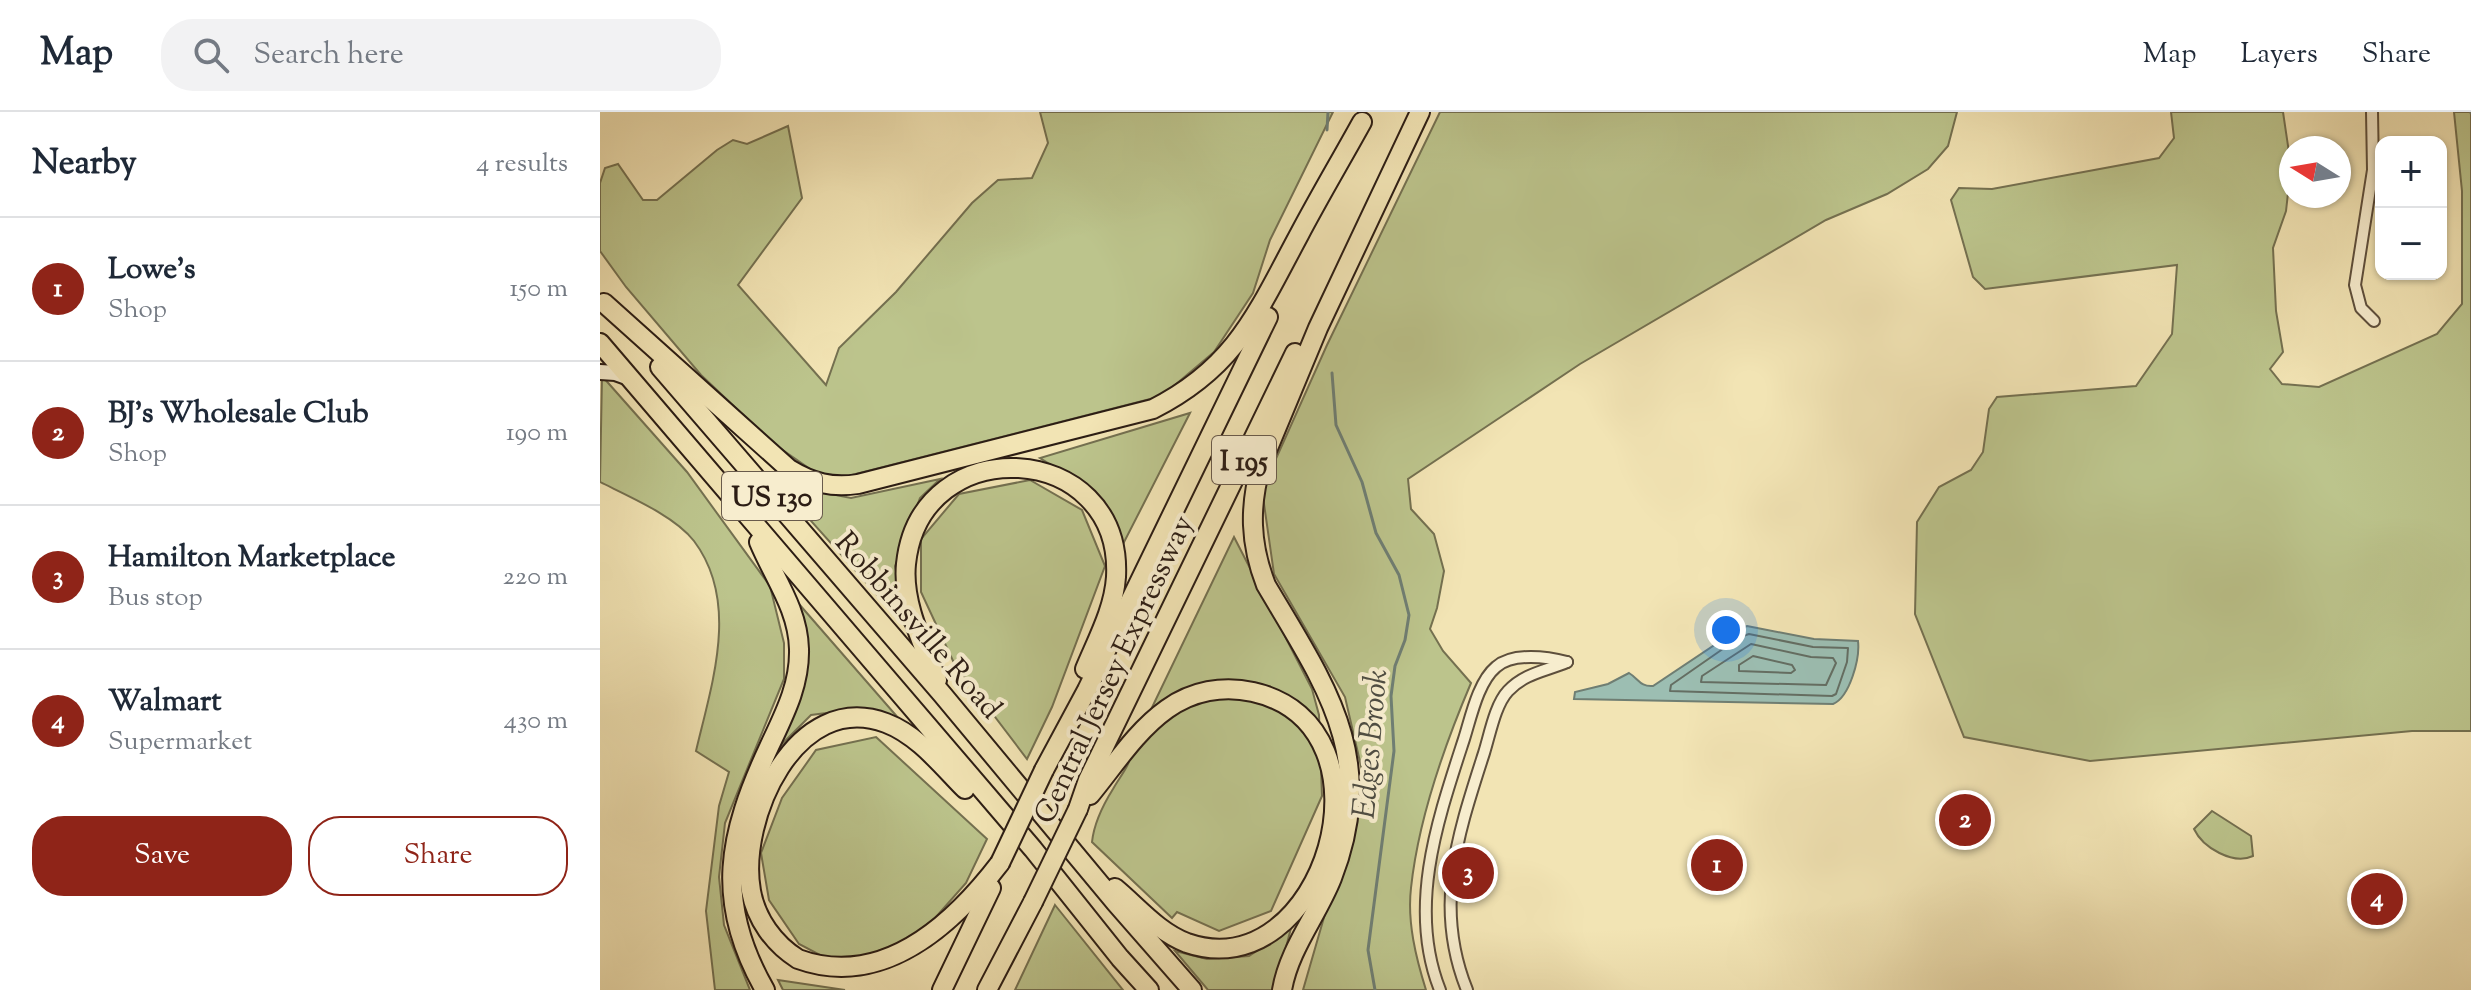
<!DOCTYPE html>
<meta charset="utf-8">
<style>
:root{--surface:#fff;--page:#f2f2f3;--text:#1f2937;--muted:#747a83;--line:#e0e1e3;--accent:#8f2418}
body{margin:0;font-family:"Sorts Mill Goudy",serif;background:var(--page);color:var(--text)}
.controls{position:absolute;right:24px;top:24px;display:grid;overflow:hidden;border-radius:16px;box-shadow:0 2px 6px #0004}
.controls button{width:72px;height:72px;display:grid;place-items:center;padding:0;border:0;border-bottom:2px solid var(--line);background:var(--surface);color:var(--text);font:40px sans-serif}
.compass{position:absolute;left:1679px;top:24px;width:72px;height:72px;border-radius:50%;background:var(--surface);box-shadow:0 2px 6px #0004;rotate:281deg}
.you{position:absolute;left:1126px;top:518px;width:28px;height:28px;margin:-20px;border:6px solid #fff;border-radius:50%;background:#1a73e8;box-shadow:0 0 0 12px #1a73e833}
.badge{display:grid;place-items:center;width:52px;height:52px;border-radius:50%;background:var(--accent);color:#fff;font-size:26px;font-weight:700}
.pin{position:absolute;translate:-50% -50%;border:4px solid #fff;box-shadow:0 2px 8px #0006}
.list{margin:0;padding:0;list-style:none}
h2{display:flex;justify-content:space-between;align-items:center;height:104px;margin:0;padding:0 32px;font-size:34px}
h2 small{font-size:26px;font-weight:400;color:var(--muted)}
.list li{display:grid;grid-template-columns:52px 1fr auto;gap:24px;align-items:center;box-sizing:border-box;height:144px;padding:0 32px;border-top:2px solid var(--line)}
.list b{display:block;font-size:30px;white-space:nowrap}
.list p{margin:0;font-size:26px;white-space:nowrap;color:var(--muted)}
.list em{font-size:26px;font-style:normal;color:var(--muted)}
.actions{display:flex;gap:16px;padding:24px 32px}
.actions a{flex:1;padding:18px 0;border:2px solid var(--accent);border-radius:32px;text-align:center;font-size:28px;color:var(--accent)}
.actions .main{background:var(--accent);color:#fff}
.icon{flex:none;width:44px;height:44px;fill:none;stroke:currentColor;stroke-width:2;stroke-linecap:round;stroke-linejoin:round}
.map{position:relative;flex:none;width:1871px;height:878px;overflow:hidden}
header{display:flex;align-items:center;gap:48px;box-sizing:border-box;height:112px;padding:0 40px;background:var(--surface);border-bottom:2px solid var(--line)}
header strong{font-size:38px}
nav{display:flex;gap:44px;margin-inline-start:auto;font-size:28px}
.search{width:560px;height:72px;background:var(--page);display:flex;align-items:center;gap:20px;box-sizing:border-box;padding:0 28px;border-radius:32px;color:var(--muted);font-size:30px}
main{display:flex}
aside{flex:1;background:var(--surface)}
.map>svg:first-child{display:block}
</style>
<header>
<strong>Map</strong>
<div class="search"><svg class="icon" aria-label="search" viewBox="0 0 24 24"><circle cx="10" cy="10" r="6"/><path d="M15 15l6 6"/></svg>Search here</div>
<nav><a>Map</a><a>Layers</a><a>Share</a></nav>
</header>
<main>
<aside>
<h2>Nearby<small>4 results</small></h2>
<ul class="list">
<li><span class="badge">1</span><div><b>Lowe's</b><p>Shop</p></div><em>150 m</em></li>
<li><span class="badge">2</span><div><b>BJ's Wholesale Club</b><p>Shop</p></div><em>190 m</em></li>
<li><span class="badge">3</span><div><b>Hamilton Marketplace</b><p>Bus stop</p></div><em>220 m</em></li>
<li><span class="badge">4</span><div><b>Walmart</b><p>Supermarket</p></div><em>430 m</em></li>
</ul>
<div class="actions"><a class="main">Save</a><a>Share</a></div>
</aside>
<div class="map">
<svg width="1871" height="878" viewBox="0 0 1871 878">
<rect width="100%" height="100%" fill="#f2e4b4"/>
<filter id="stains"><feTurbulence type="fractalNoise" baseFrequency=".0025" numOctaves="4"/><feColorMatrix values="0 0 0 0 .2 0 0 0 0 .09 0 0 0 0 .02 0 0 0 .5 -.17"/></filter>
<radialGradient id="worn" r=".72"><stop offset=".6" stop-color="#630" stop-opacity="0"/><stop offset="1" stop-color="#630" stop-opacity=".3"/></radialGradient>
<g fill="#bcc48c" stroke="#747050" stroke-width="2">
<path d="M440,0H733L670,128L653,181L614,240L562,284L240,366L213,359L174,332L101,263L26,175L0,139V71L5,56L18,52L43,88H57L117,38L133,28L147,32L188,14L202,86L138,173L226,273L239,236L296,180L372,91L398,68L432,66L448,31Z"/>
<path d="M840,0H1357L1348,34L1328,57L1287,82L1226,108L980,252L808,367L811,397L834,422L844,459L837,496L830,517L843,539L871,571C845,632 818,710 811,776C807,810 816,846 826,878H703L764,667L745,585L674,462L662,378L727,233Z"/>
<path d="M1571,0H1683L1691,54L1686,99L1673,136L1676,199L1683,240L1670,257L1682,272L1719,275L1837,222L1862,192V79L1854,0H1871V619H1812L1490,649L1364,625L1315,502L1317,410L1339,375L1371,358L1383,340L1389,297L1397,285L1536,274L1572,222L1577,153L1385,177L1373,165L1351,88L1359,76L1392,77L1559,46L1574,26Z"/>
<path d="M2,264L87,360L170,474L184,531V567L125,711L119,765L124,813L150,878H115L106,799L119,694L129,660L96,639C112,571 140,490 94,429C75,404 28,384 0,370Z"/>
<path d="M590,301L520,438L480,371L440,346Z"/>
<path d="M169,362L205,377L251,386L340,367L320,386L295,454L306,515Z"/>
<path d="M430,368L482,398L505,454L452,595L427,647L354,551L321,480V427L359,382Z"/>
<path d="M634,425L712,577L719,603L722,684L671,799L619,819L577,800L572,806L492,730C494,711 503,693 513,677C520,664 531,653 532,637Z"/>
<path d="M199,492L300,608L258,597L211,603L172,642L204,534Z"/>
<path d="M276,625L387,727L366,771L328,814L280,846L237,852L199,832L169,788L161,741L182,686L216,638Z"/>
<path d="M1612,699L1651,724L1653,744C1633,753 1603,736 1594,717Z"/>
<path d="M455,793L523,878H415Z"/>
<path d="M691,816L675,878H608L575,839L607,847L649,844Z"/>
<path d="M178,868L245,878H183Z"/>
</g>
<path fill="#9cbeb2" stroke="#6f7e73" stroke-width="2" d="M1147,514L1214,527L1258,529C1260,546 1250,585 1233,592L974,587L975,580L1008,572L1029,561C1039,567 1040,575 1053,574L1137,518Z"/>
<g fill="none" stroke-linecap="round" stroke-linejoin="round">
<g stroke="#646e63" stroke-width="2">
<path d="M1149,522L1213,535L1248,536L1247,550L1236,582L1232,584L1070,579L1071,573L1140,525Z"/>
<path d="M1151,532L1211,545L1233,546L1236,551L1226,573L1101,570L1102,564Z"/>
<path d="M1153,544L1192,553L1195,558L1191,561L1139,559V553Z"/>
</g>
<g stroke="#6f7e73" stroke-width="3">
<path d="M1871,0V1"/>
<path d="M727,18L728,0"/>
<path d="M732,261L736,313L762,370L776,421L799,463L809,503L805,528L795,554L791,584L794,639L768,838L775,878"/>
</g>
<defs>
<g id="street">
<path d="M1772,0L1773,58L1755,173L1761,196L1774,209"/>
<path d="M840,878C807,795 838,707 864,627C871,605 878,570 896,555C913,540 948,545 967,550"/>
<path d="M867,878C833,794 858,722 884,641C890,622 895,593 908,579C925,561 946,559 967,550"/>
</g>
<path id="secondary" d="M0,260L15,261L29,266"/>
<g id="highway">
<path d="M4,191L189,357C212,371 232,376 258,372L553,297C636,255 657,201 699,123C719,85 741,48 762,10"/>
<path d="M0,231L433,737L520,846L549,878"/>
<path d="M60,255L342,582L515,790L592,878"/>
<path d="M159,430C174,466 198,497 199,537C200,573 184,603 169,635C128,723 114,789 165,878"/>
<path d="M337,568C323,532 302,491 306,452C320,316 523,328 516,465C514,497 497,528 485,557"/>
<path d="M444,658L487,578L668,205"/>
<path d="M365,677C342,654 318,623 286,611C196,577 138,707 151,779C156,807 174,832 198,847C283,878 354,811 400,751"/>
<path d="M490,683C514,654 536,619 567,597C592,579 623,573 653,580C804,614 723,878 587,831C558,820 538,795 515,776"/>
<path d="M478,697L488,668L695,241"/>
<path d="M342,878L391,776"/>
<path d="M387,878L433,790"/>
<path d="M682,878C689,837 717,804 732,766C779,645 725,573 666,473C650,432 649,395 661,353L718,216L820,0"/>
</g>
</defs>
<use href="#street" stroke="#5e4f3c" stroke-width="14"/>
<use href="#secondary" stroke="#2c1d14" stroke-width="18"/>
<use href="#highway" stroke="#2c1d14" stroke-width="22"/>
<use href="#street" stroke="#f7edce" stroke-width="10"/>
<use href="#secondary" stroke="#f7edce" stroke-width="14"/>
<use href="#highway" stroke="#f2e4b4" stroke-width="18"/>
<defs>
<g id="highway-bridge">
<path d="M400,751L444,658"/>
<path d="M433,790L478,697"/>
</g>
</defs>
<use href="#highway-bridge" stroke="#2c1d14" stroke-width="22" stroke-linecap="butt"/>
<use href="#highway-bridge" stroke="#f2e4b4" stroke-width="18"/>
</g>
<g text-anchor="middle" stroke-width="8" stroke-linejoin="round" paint-order="stroke">
<g fill="#f7edce" stroke="#695b4c" stroke-width="2">
<rect x="612" y="324" width="64" height="48" rx="6"/>
<rect x="122" y="360" width="100" height="48" rx="6"/>
</g>
<g font-size="28" font-weight="bold" fill="#2c1d14">
<text x="644" y="358">I 195</text>
<text x="172" y="394">US 130</text>
</g>
<g font-size="30" fill="#2c1d14" stroke="#f7edce">
<text transform="translate(319 513) rotate(49)" y="10">Robbinsville Road</text>
<text transform="translate(513 557) rotate(-65)" y="10">Central Jersey Expressway</text>
</g>
<g font-size="32" font-style="italic" fill="#4e4d43" stroke="#f7edce">
<text transform="translate(769 632) rotate(-85)" y="11">Edges Brook</text>
</g>
</g>
<rect width="100%" height="100%" filter="url(#stains)"/>
<rect width="100%" height="100%" fill="url(#worn)"/>
</svg>
<div class="controls">
<button>+</button>
<button>−</button>
</div>
<svg class="compass" viewBox="-18 -18 36 36"><path d="M0-13l5 13h-10z" fill="#e53935"/><path d="M0 13l5-13h-10z" fill="#747a83"/></svg>
<div class="you"></div>
<div class="pin badge" style="left:1117px;top:753px">1</div>
<div class="pin badge" style="left:1365px;top:708px">2</div>
<div class="pin badge" style="left:868px;top:761px">3</div>
<div class="pin badge" style="left:1777px;top:787px">4</div>
</div>
</main>
